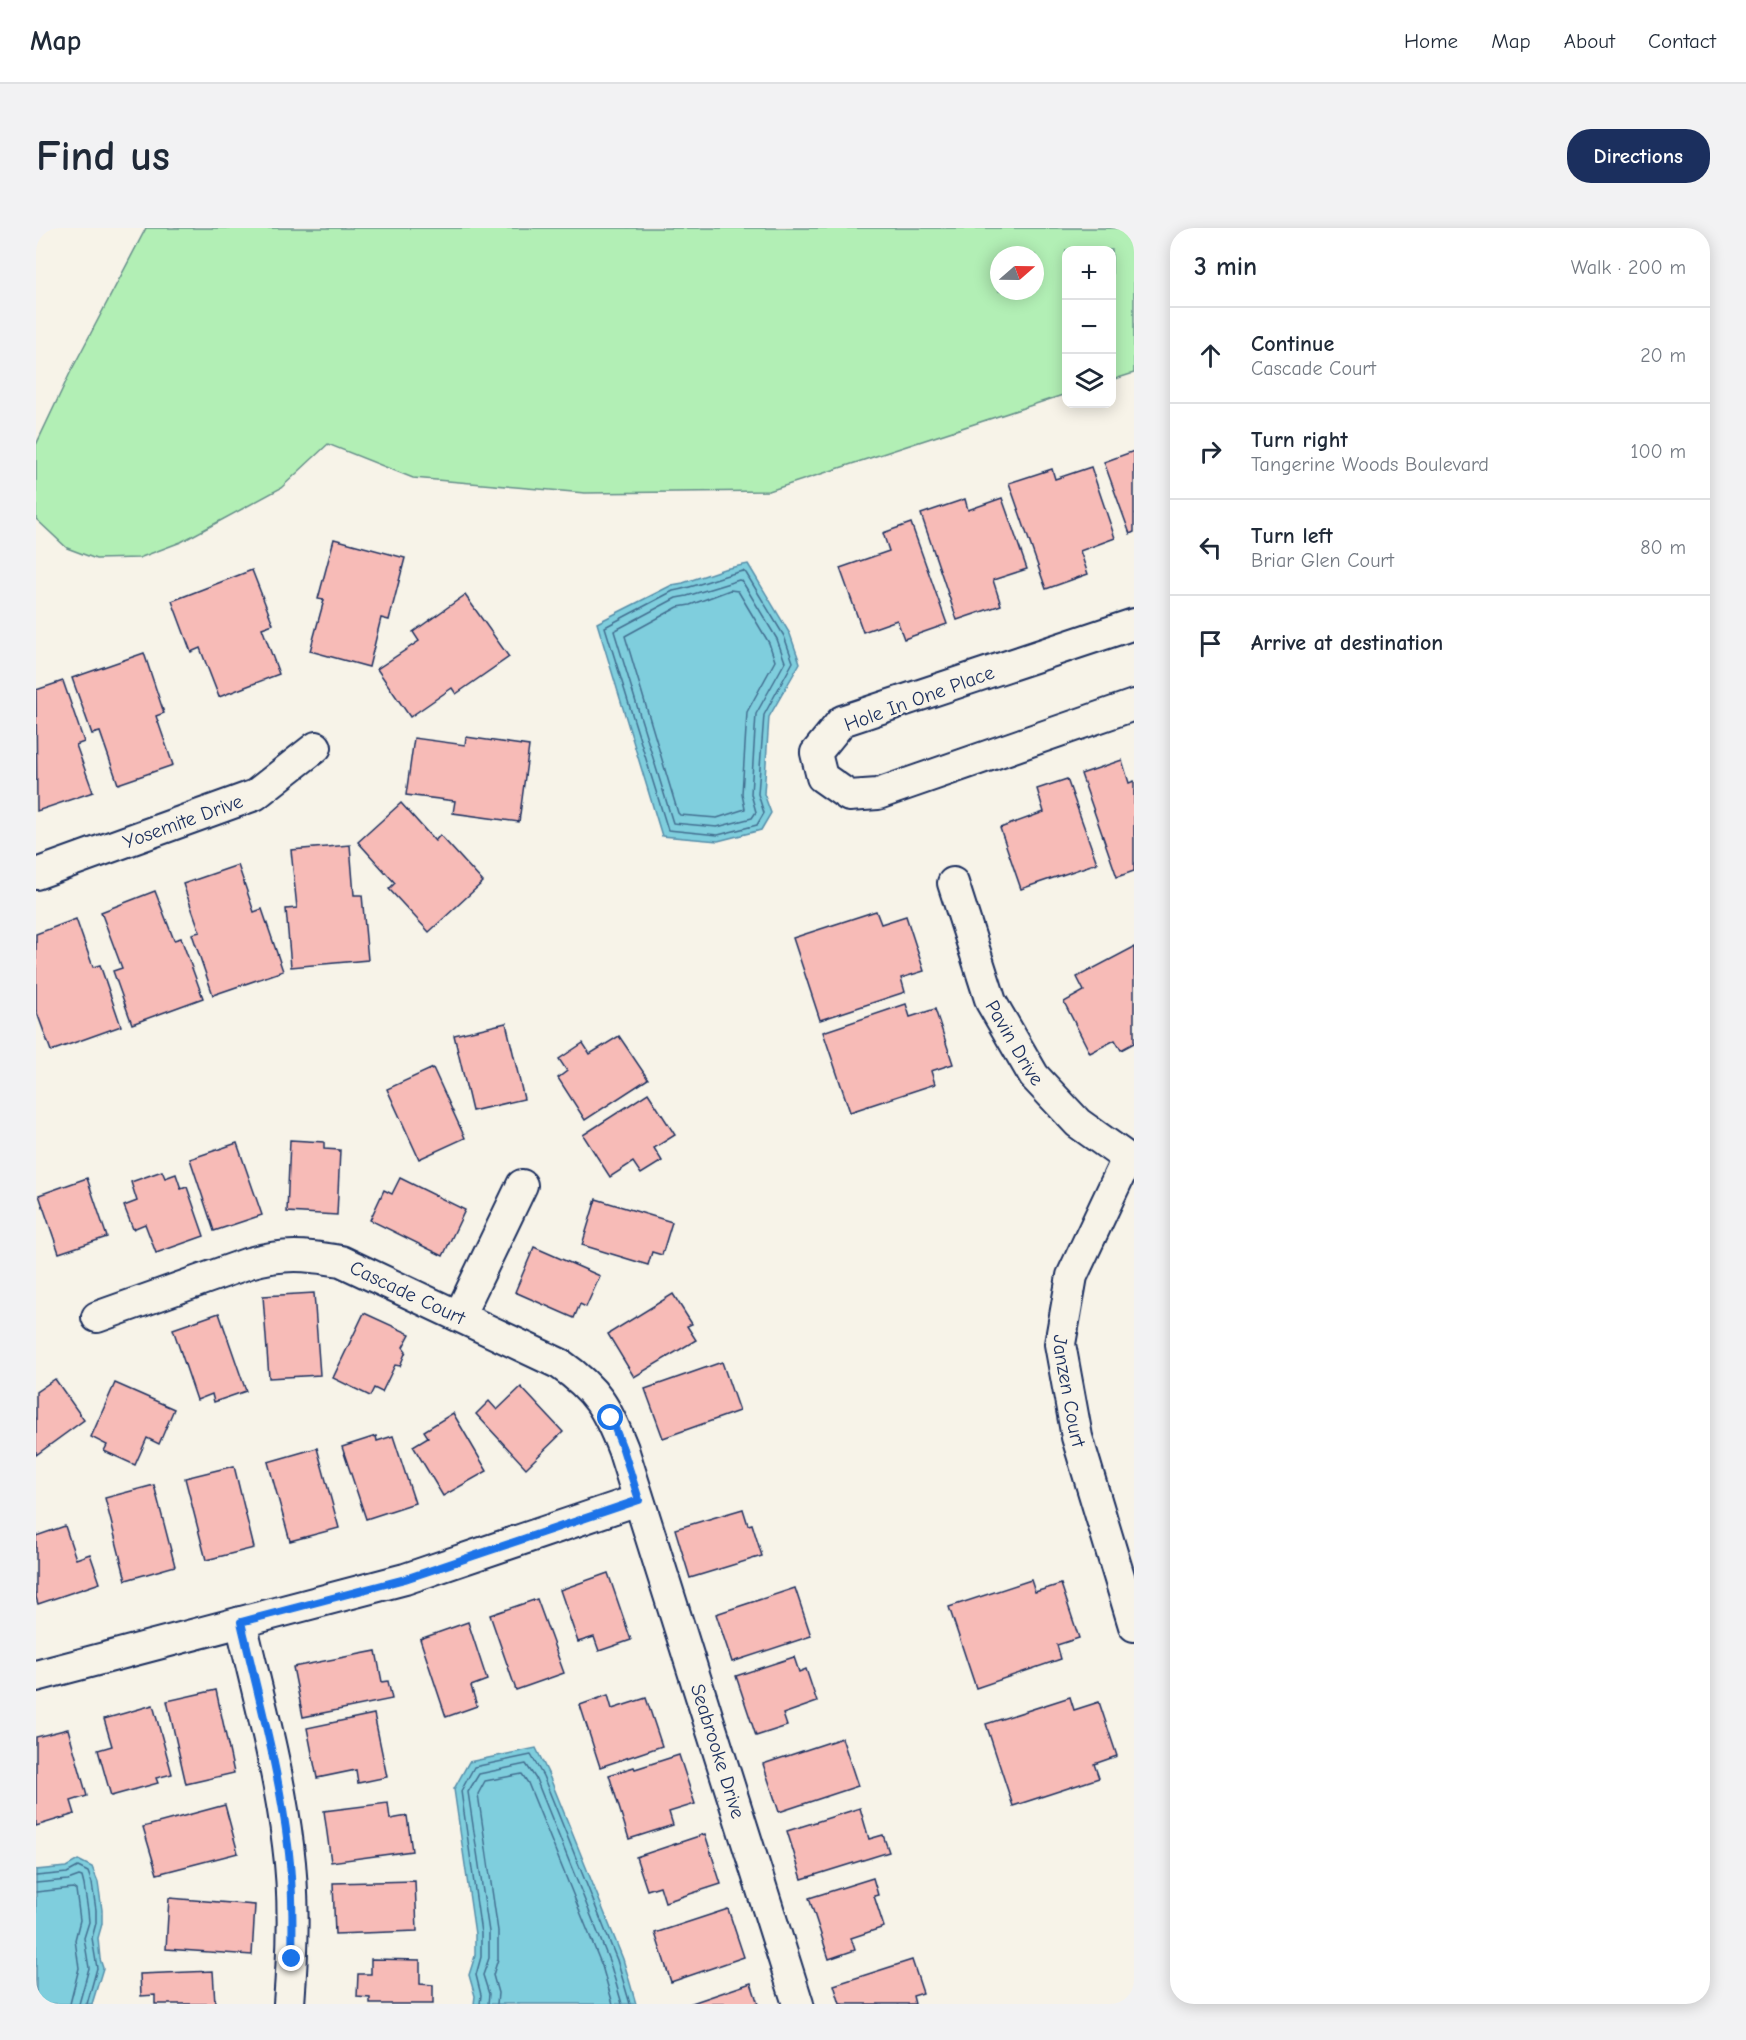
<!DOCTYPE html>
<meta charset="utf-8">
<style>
:root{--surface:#fff;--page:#f2f2f3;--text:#1f2937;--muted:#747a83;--line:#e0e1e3;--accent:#1b2f5e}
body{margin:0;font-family:"Comic Neue",sans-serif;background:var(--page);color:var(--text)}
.controls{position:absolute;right:18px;top:18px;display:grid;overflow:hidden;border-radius:12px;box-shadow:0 3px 15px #0003}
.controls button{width:54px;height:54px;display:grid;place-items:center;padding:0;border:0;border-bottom:2px solid var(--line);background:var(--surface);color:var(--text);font:30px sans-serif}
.compass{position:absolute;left:954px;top:18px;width:54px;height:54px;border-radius:50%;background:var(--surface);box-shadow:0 3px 15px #0003;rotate:70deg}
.stop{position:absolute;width:18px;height:18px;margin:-14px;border:4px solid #1a73e8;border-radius:50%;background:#fff}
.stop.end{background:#1a73e8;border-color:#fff;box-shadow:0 2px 6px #0008}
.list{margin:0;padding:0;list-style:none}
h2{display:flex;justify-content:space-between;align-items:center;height:78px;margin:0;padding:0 24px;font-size:26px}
h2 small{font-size:20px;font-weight:400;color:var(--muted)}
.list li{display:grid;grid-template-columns:39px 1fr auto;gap:18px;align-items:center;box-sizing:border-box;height:96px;padding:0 24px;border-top:2px solid var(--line)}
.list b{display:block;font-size:22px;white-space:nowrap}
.list p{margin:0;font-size:20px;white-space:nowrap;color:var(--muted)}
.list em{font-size:20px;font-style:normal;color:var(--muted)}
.icon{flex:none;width:33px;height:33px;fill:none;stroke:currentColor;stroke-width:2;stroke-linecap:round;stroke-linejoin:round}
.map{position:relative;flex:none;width:1098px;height:1776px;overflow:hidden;border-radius:24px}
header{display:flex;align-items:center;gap:36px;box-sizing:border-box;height:84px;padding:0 30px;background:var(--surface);border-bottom:2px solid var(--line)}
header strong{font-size:28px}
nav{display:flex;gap:33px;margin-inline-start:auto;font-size:21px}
.intro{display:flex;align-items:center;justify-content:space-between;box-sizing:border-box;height:144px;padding:0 36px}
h1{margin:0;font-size:42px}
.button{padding:15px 27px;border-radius:24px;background:var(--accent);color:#fff;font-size:21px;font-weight:700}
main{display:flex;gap:36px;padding:0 36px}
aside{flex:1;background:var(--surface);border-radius:24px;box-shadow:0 3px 15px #0003}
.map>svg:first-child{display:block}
</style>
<header>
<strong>Map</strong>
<nav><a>Home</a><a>Map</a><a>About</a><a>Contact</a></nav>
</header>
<div class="intro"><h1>Find us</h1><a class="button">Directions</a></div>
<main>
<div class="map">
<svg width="1098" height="1776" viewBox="0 0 1098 1776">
<rect width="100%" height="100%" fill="#f7f3e8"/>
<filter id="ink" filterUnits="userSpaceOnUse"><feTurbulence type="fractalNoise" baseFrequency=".0167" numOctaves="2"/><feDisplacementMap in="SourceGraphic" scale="12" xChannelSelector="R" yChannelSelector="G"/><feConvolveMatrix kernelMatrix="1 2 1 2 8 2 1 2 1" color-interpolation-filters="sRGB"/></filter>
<g filter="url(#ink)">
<path fill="#b2efb5" stroke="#668f8a" stroke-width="1.5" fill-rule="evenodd" d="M110,0H1098V145L1076,152V22H1030V166L733,263L549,265L377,250L292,216L245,260L145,314L103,330L60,331L31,320L0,291V217L34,145ZM963,27H999V63H963Z"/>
<g fill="#7fcedd" stroke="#578eaa" stroke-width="1.5">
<path d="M712,336L754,406L764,435L733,489L728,566L735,585L725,602L682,613L626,608L561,395L636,357L647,355L688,341Z"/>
<path d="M500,1520L512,1545L587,1731L600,1776H438L439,1768L433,1747L439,1728V1706L418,1561L433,1534Z"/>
<path d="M42,1632L56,1639L62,1654L66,1682V1696L62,1710L64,1731L67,1740L56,1776H0V1642L30,1639Z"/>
</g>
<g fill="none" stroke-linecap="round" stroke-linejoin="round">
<g stroke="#436f91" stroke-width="1.5">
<path d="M707,343L710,345L748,408L757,434L728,487L722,566L728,585L721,597L682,607L632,602L569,399L637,363C661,359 683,348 707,343Z"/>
<path d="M703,352L706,353L741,411L749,434L720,486L715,566L720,584L716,590L681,599L637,595L578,403L640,370L651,368Z"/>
<path d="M694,362L702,363L733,415L739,433L711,484L706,566L709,581L681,590L644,587L642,585L589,408L642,379L654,377Z"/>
<path d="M0,1648L31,1645L42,1639L52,1644L56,1655L60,1682V1695L56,1710L61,1740L51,1776"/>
<path d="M0,1655L32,1652L43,1648L46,1649L48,1657L52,1683L53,1694L48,1710L53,1740L43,1776"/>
<path d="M0,1664L37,1660L40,1662L44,1692L39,1712L43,1740L34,1776"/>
<path d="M444,1776L445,1767L440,1747L445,1729V1705L425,1563L438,1539L495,1527L507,1548L581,1732L594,1776"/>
<path d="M452,1776L453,1766L447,1747L453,1730V1704L432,1564L443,1546L490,1536L500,1551L574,1735L586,1776"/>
<path d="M461,1776L462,1765L457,1747L462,1731V1703L442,1566L449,1553L486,1546L492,1555L566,1738L577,1776"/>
</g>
</g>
<g fill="#f7bbb7" stroke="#1b2f5e" stroke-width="1.5">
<path d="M1098,223V304L1094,306L1068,234Z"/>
<path d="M1055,239L1079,310L1044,323L1052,346L1010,361L973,255L1016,241L1019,251Z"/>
<path d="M966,270L991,341L957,352L965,377L921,392L885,286L929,271L932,282Z"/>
<path d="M875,295L911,396L868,411L861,392L827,404L804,340L853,323L847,305Z"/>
<path d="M298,311L369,330L353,392L345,390L333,439L274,423L288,372L282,371Z"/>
<path d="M216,342L237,396L226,400L243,446L183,469L164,420L155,424L136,373Z"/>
<path d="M429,367L473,429L420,466L416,460L374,489L341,441L383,413L377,404Z"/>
<path d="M108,425L128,485L120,488L137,537L82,556L64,504L56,506L36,450Z"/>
<path d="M27,453L48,514L40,517L57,564L1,583L0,462Z"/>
<path d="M430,509L493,518L483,594L417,585L419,573L370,567L378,510L429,517Z"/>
<path d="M1086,532L1093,555L1098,553V643L1081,649L1045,546Z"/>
<path d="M1031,551L1061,635L985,661L964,600L1008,584L1001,561Z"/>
<path d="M365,575L399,613L404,607L447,654L393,704L353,661L359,655L322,614Z"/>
<path d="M314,617L318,667H326L332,732L255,739L250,681L261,680L255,622Z"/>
<path d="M202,637L218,684L226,681L247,743L177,767L156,706L164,704L147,656Z"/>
<path d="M119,663L138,712L145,710L167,770L96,796L77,743L86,740L65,684Z"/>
<path d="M840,683L845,696L870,688L888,743L865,750L869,764L784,792L757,710Z"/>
<path d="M40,691L57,739L64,737L85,798L15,823L0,782V706Z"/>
<path d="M1098,719V815L1085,822L1079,812L1054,825L1028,774L1048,763L1041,749Z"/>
<path d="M870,776L874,789L899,781L917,836L895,843L899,856L814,884L787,804Z"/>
<path d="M470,795L488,871L436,883L418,807Z"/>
<path d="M583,808L612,851L549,892L522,850L531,843L523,831L547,815L554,826Z"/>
<path d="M397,840L429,910L383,931L351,861Z"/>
<path d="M612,865L639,907L618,920L626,933L605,946L597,934L574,949L547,907Z"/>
<path d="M254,912L288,914V921L304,922L301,987L251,984Z"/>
<path d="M201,915L226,987L178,1003L154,931Z"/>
<path d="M126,943L129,950L140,946L145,961L151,959L168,1008L120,1025L109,996L97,1001L88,978L101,973L95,954Z"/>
<path d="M51,950L71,1009L23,1025L3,967Z"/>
<path d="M364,950L429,982L407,1028L334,992L348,962L356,966Z"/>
<path d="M560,971L636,994L626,1027L616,1024L612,1037L546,1017Z"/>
<path d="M498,1019L564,1048L550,1079L544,1076L538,1090L479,1064Z"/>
<path d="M278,1065L284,1147L233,1150L227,1068Z"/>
<path d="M637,1066L656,1096L651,1098L660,1112L598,1149L572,1106Z"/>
<path d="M183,1085L210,1163L178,1174L176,1166L161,1172L137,1101Z"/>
<path d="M328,1085L374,1106L367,1119L370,1123L364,1138L359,1137L346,1164L338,1160L334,1168L297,1150Z"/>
<path d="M686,1134L703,1183L627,1210L609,1161Z"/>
<path d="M19,1151L48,1192L0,1227V1164Z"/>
<path d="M79,1155L138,1181L123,1216L111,1210L99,1237L68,1223L71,1217L55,1209Z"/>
<path d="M485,1159L527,1204L490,1240L440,1186L453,1173L461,1182Z"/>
<path d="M417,1185L451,1243L407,1268L377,1218L392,1209L388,1203Z"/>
<path d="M340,1208L341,1213L357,1208L379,1275L330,1291L306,1219Z"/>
<path d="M281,1220L303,1300L254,1313L232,1234Z"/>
<path d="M198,1238L218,1320L170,1332L149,1250Z"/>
<path d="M118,1257L139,1338L90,1352L69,1270Z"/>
<path d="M707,1281L712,1297L716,1296L726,1328L654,1350L639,1301Z"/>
<path d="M29,1298L40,1331L54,1326L64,1355L2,1376L0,1369V1308Z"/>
<path d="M572,1345L595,1412L563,1423L558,1409L542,1414L524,1362Z"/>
<path d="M995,1352L999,1364L1025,1356L1043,1410L1021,1417L1025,1431L940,1460L913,1379Z"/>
<path d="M759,1360L775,1408L696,1434L680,1386Z"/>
<path d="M501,1371L528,1445L480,1462L454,1387Z"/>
<path d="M432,1394L451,1452L435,1458L441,1478L410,1489L384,1411Z"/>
<path d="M340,1423L346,1454L352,1453L356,1471L267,1489L257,1439Z"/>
<path d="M758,1429L763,1444L770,1441L781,1474L747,1486L751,1498L720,1508L700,1448Z"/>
<path d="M180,1462L198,1545L150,1556L131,1473Z"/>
<path d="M572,1467L576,1481L610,1470L626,1518L564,1539L544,1477Z"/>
<path d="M1034,1469L1038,1482L1063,1474L1081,1528L1058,1536L1063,1550L977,1578L950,1496Z"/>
<path d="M117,1477L136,1546L120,1550L122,1555L75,1568L62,1522L76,1518L68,1491Z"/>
<path d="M338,1486L351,1549L322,1555L320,1542L281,1550L271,1500Z"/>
<path d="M32,1501L51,1568L35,1573L39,1586L0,1598V1509Z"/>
<path d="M806,1510L822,1558L743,1584L727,1536Z"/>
<path d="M643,1527L659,1576L633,1584L637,1597L593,1611L573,1547L598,1539L599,1541Z"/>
<path d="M352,1575L354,1591L371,1588L376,1623L295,1634L288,1583Z"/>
<path d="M189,1577L202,1625L121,1646L107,1599Z"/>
<path d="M824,1580L833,1611L847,1607L853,1624L766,1651L751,1603Z"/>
<path d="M669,1606L685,1656L629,1674L624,1658L611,1662L600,1629Z"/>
<path d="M837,1650L842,1667L838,1668L848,1699L815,1710L819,1722L793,1731L773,1670Z"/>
<path d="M379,1653L381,1703L299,1706L297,1655Z"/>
<path d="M133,1670L219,1677L216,1727L130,1721Z"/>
<path d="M692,1681L708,1729L635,1754L619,1705Z"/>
<path d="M335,1731L384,1732V1756L397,1757V1776H334V1770L321,1769L322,1746H335Z"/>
<path d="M876,1732L887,1765L877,1768L879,1776H804L798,1757Z"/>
<path d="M177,1743L179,1776H119V1767L105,1768L104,1746Z"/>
<path d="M715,1755L722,1776H653Z"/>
</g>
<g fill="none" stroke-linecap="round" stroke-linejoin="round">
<defs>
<g id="street">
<path d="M1098,396L806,493L780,525L786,549L813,568L842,566L1098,477"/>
<path id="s1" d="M0,646L219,567L280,519"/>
<path id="s2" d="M917,655L955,774L998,848L1042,895L1098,935"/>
<path id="s3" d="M1091,931L1036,1048L1024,1116L1041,1209L1098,1398"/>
<path d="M423,1088L486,957"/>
<path id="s4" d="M61,1089L213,1035C248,1025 269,1027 305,1033L524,1136C561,1162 571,1180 587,1221L762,1776"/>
<path d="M205,1394C222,1467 243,1542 252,1617C259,1670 257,1723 253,1776"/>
<path d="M0,1448L369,1351L602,1272"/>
</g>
</defs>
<use href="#street" stroke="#1b2f5e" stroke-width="34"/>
<use href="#street" stroke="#f7f3e8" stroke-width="30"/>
</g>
</g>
<g fill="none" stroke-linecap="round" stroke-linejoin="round" filter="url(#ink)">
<path stroke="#1a73e8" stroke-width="8" d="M256,1731C257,1693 257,1655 252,1617C243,1542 222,1467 205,1394L369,1351L603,1272L587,1221L575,1190"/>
</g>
<g text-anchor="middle" stroke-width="5" stroke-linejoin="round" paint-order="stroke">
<g font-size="20" fill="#1b2f5e" stroke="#f7f3e8">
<text transform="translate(883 470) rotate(-20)" y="7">Hole In One Place</text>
<text dy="7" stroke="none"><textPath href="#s1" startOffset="156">Yosemite Drive</textPath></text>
<text dy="7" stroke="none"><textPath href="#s2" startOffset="172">Pavin Drive</textPath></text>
<text dy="7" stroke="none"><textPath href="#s4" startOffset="328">Cascade Court</textPath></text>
<text dy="7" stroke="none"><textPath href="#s3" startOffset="246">Janzen Court</textPath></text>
<text dy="7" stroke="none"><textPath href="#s4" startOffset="921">Seabrooke Drive</textPath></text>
</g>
</g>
</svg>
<div class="controls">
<button>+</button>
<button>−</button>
<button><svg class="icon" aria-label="layers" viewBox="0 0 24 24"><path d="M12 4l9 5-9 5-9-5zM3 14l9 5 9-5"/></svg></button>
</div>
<svg class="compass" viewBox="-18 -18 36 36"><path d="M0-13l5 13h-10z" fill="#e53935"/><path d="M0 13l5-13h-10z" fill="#747a83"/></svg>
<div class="stop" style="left:575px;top:1190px"></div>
<div class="stop end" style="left:256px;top:1731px"></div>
</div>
<aside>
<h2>3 min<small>Walk · 200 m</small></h2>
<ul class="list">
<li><svg class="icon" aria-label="ahead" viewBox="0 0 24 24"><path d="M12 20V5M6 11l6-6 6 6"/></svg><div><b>Continue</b><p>Cascade Court</p></div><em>20 m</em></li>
<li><svg class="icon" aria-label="right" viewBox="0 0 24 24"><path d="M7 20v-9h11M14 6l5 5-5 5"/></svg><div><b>Turn right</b><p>Tangerine Woods Boulevard</p></div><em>100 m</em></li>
<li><svg class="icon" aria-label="left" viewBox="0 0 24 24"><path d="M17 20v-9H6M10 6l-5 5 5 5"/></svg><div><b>Turn left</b><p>Briar Glen Court</p></div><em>80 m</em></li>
<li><svg class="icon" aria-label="arrive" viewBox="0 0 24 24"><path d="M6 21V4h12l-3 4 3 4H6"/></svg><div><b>Arrive at destination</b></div></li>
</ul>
</aside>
</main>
